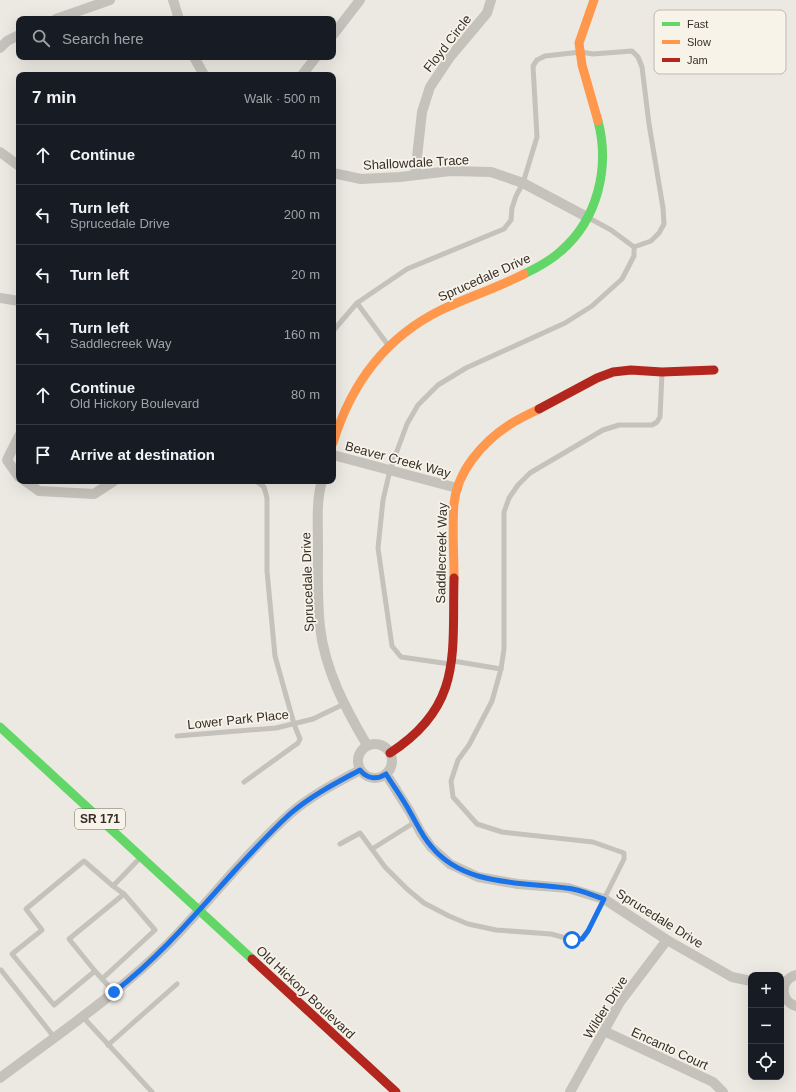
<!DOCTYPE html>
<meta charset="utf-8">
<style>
:root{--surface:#171b24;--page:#242831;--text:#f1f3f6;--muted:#9ea1a6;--line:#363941}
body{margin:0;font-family:Helvetica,sans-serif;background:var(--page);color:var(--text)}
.controls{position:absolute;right:12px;bottom:12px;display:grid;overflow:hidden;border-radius:8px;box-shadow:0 4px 16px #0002}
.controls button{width:36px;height:36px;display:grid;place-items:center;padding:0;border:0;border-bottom:1px solid var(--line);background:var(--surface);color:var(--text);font:20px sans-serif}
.stop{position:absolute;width:12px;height:12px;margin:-9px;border:3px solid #1a73e8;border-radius:50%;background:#fff}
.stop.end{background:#1a73e8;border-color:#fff;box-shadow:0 1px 4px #0008}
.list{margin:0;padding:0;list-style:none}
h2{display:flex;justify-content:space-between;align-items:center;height:52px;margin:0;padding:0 16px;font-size:17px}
h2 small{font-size:13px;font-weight:400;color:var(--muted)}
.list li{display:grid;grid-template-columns:26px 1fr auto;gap:12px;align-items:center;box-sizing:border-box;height:60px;padding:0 16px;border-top:1px solid var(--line)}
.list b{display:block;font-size:15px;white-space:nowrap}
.list p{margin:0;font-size:13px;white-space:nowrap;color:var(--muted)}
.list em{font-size:13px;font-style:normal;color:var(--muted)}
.icon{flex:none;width:22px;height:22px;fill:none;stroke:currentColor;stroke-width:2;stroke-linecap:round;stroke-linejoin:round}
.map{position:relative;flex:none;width:796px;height:1092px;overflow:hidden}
.search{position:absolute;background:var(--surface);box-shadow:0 4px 16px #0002;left:16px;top:16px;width:320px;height:44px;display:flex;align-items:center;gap:10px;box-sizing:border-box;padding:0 14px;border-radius:8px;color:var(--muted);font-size:15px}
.panel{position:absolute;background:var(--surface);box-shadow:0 4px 16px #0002;left:16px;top:72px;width:320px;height:412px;border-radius:8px}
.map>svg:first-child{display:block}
</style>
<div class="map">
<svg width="796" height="1092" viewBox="0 0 796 1092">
<rect width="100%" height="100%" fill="#ece9e2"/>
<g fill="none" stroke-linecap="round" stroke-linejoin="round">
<g stroke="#c5c1bb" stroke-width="5">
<path d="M357,303L388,345"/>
<path d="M333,331L357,303L407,269L504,229L511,220L512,208L516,196L523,183L537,137L533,66L537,60L545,56L581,52L593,54L632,51L638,57L642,67L649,124L663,208L664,224L659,233L651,241L634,247"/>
<path d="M450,664L401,657L392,646L378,548L383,500L390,470L407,424L418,405L438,385L466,368L565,323L592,306L622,279L634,256V247L611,230L589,218"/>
<path d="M501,669L504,649V512L509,498L518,485L530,473L603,430L619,425H652L657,422L660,417L662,373"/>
<path d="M177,736L276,728L313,719L344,704"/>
<path d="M244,782L298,743L300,739L294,724L275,656L267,571V498L264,487L256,481"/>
<path d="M340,844L360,833L385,867L407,889L424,903L449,916L468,924L496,930L551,934L573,940L582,939L588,931L624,859V853L593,842L502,832L477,824L453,797L451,781L458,760L469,745L492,701L501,669L453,661"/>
<path d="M372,849L415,822"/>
<path d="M1,970L54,1037"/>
<path d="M95,971L69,939L124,894L113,886"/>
<path d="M102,979L155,930L124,894"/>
<path d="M114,992L95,971L54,1005L12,954L42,930L26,909L84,861L113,886L140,858"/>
<path d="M82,1016L152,1092"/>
<path d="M108,1045L177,984"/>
</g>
<g stroke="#c5c1bb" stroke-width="10">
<path d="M173,0L179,19"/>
<path d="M56,19L110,0"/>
<path d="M333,35L360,0"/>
<path d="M0,48L7,41L19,35"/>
<path d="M194,57L204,75"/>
<path d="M302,75L316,57"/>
<path d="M0,152L19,166"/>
<path d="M333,173L361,179L400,177L450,171L491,172L523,183L587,217"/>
<path d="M415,175L422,112L430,87L450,57L487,13L491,0"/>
<path d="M0,298L19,301"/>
<path d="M19,436L7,460L19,477"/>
<path d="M333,455L457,488"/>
<path d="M25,481L39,491L94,494L114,481"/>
<path d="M322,481C316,501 318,524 318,545C318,572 317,600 320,627C325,670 345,708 367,745"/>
<circle cx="375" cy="761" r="17"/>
<path d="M386,774L410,812L421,833L431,847L450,864L478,877L518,884L568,888L604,899L667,940L732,977L751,981"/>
<path d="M796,975C779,980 780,1001 796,1006"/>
<path d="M604,1031L713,1082L723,1092"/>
<path d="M0,1078C57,1035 118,994 168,944C210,901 246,853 291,813C312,795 336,783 360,770"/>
<path d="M570,1092L620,1002L667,940"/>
</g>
<g stroke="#63d668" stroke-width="9">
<path d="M524,274C537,268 550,261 561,251C598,219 610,167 598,121"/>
<path d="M0,727L252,959"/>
</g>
<g stroke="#ff974d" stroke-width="9">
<path d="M594,0L579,43L582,65L598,121"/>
<path d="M333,443C351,384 384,338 441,310C468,297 497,288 524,274"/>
<path d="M454,578C454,554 452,527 454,504C457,471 483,442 509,425C518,419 529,414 539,409"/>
</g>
<g stroke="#b3261e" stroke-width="9">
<path d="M539,409L597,378L613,372L631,370L662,372L714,370"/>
<path d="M390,753C463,706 452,654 454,578"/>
<path d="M252,959L396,1092"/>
</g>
</g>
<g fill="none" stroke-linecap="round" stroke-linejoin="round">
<path stroke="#1a73e8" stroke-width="5" d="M114,992C161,956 199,910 238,867C255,849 272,830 291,813C312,795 336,783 360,770C367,779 377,780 386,774C394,787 403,799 410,812C417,824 422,836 431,846C463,886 520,882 566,888C579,889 592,895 604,899L588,931L582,939L572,940"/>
</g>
<g text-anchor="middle" stroke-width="3.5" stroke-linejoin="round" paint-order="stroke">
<rect fill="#f8f3e9" stroke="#706a63" stroke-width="1" x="75" y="809" width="50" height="20" rx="3"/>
<g font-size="12" font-weight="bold" fill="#352f29">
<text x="100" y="823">SR 171</text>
</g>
<g font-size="13" fill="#352f29" stroke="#f8f3e9">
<text transform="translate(447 43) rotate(-52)" y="5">Floyd Circle</text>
<text transform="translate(416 162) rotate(-3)" y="5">Shallowdale Trace</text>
<text transform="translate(484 277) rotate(-24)" y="5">Sprucedale Drive</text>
<text transform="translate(398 459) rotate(15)" y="5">Beaver Creek Way</text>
<text transform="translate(441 553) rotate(-89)" y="5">Saddlecreek Way</text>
<text transform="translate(307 582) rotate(-92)" y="5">Sprucedale Drive</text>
<text transform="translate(238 719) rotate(-6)" y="5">Lower Park Place</text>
<text transform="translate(660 918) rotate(32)" y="5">Sprucedale Drive</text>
<text transform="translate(306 992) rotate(43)" y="5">Old Hickory Boulevard</text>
<text transform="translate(605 1007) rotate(-58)" y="5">Wilder Drive</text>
<text transform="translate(670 1048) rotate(25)" y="5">Encanto Court</text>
</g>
</g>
<rect x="654" y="10" width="132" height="64" rx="6" fill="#f8f3e9" stroke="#beb8af" stroke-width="1"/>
<rect x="662" y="22" width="18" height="4" fill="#63d668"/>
<rect x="662" y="40" width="18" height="4" fill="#ff974d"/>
<rect x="662" y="58" width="18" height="4" fill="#b3261e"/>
<g font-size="11" fill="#352f29">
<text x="687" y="28">Fast</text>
<text x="687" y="46">Slow</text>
<text x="687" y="64">Jam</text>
</g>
</svg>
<div class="controls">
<button>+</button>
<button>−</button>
<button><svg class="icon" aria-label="locate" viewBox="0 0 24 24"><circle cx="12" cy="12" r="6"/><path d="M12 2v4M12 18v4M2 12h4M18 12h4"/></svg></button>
</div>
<div class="stop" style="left:572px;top:940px"></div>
<div class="stop end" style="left:114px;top:992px"></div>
<div class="search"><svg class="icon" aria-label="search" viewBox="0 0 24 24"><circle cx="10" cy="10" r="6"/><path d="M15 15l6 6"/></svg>Search here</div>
<section class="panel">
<h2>7 min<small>Walk · 500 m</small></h2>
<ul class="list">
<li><svg class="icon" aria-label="ahead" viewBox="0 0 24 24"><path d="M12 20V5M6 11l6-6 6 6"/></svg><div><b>Continue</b></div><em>40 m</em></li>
<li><svg class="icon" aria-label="left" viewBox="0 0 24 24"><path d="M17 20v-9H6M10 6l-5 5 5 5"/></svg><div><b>Turn left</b><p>Sprucedale Drive</p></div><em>200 m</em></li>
<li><svg class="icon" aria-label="left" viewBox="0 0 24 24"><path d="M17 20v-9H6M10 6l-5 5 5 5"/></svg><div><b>Turn left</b></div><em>20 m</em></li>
<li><svg class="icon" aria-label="left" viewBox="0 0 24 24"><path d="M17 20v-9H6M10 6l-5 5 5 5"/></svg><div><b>Turn left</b><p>Saddlecreek Way</p></div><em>160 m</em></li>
<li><svg class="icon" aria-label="ahead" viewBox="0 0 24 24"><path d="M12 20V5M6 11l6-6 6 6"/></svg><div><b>Continue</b><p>Old Hickory Boulevard</p></div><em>80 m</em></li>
<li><svg class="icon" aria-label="arrive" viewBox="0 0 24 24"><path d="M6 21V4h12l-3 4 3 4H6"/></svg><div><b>Arrive at destination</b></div></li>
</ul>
</section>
</div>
